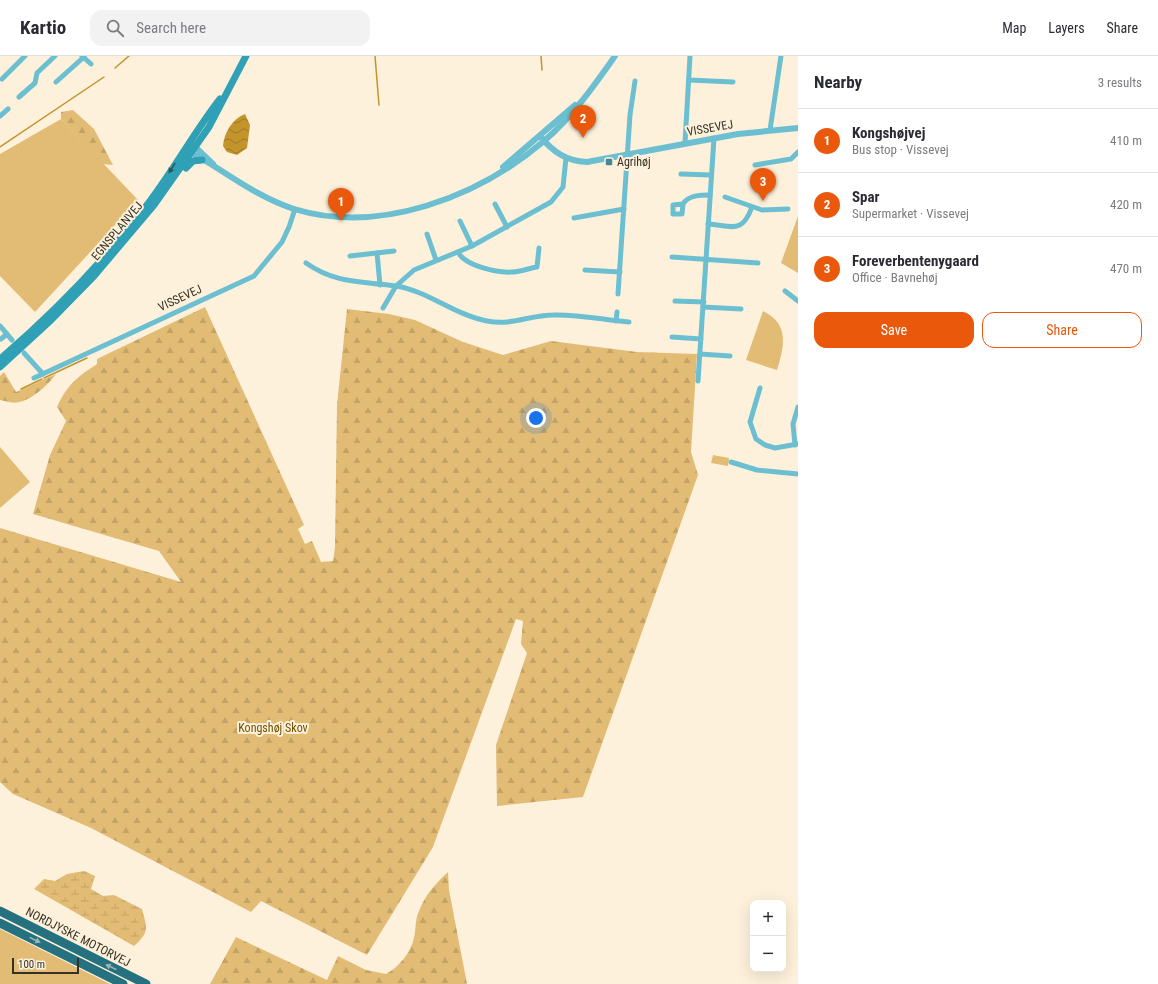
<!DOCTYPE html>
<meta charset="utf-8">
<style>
:root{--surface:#fff;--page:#f2f2f3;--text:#2b2b33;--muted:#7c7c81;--line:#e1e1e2;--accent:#ea580c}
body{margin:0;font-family:"Roboto Condensed",sans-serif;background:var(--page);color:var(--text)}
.controls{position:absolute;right:12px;bottom:12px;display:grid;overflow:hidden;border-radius:8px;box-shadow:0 4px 16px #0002}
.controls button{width:36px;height:36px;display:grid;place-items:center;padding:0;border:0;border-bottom:1px solid var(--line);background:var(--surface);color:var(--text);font:20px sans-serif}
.scale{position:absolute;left:12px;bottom:10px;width:67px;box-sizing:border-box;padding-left:4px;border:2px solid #363126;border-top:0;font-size:11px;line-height:14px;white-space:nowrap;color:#363126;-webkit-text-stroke:3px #fdf1db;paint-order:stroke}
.you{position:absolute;left:536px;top:362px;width:14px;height:14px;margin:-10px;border:3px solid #fff;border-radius:50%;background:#1a73e8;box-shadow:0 0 0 6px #1a73e833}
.badge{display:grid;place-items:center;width:26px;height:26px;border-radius:50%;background:var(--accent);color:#fff;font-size:13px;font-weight:700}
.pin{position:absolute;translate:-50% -33px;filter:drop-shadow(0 1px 2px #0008)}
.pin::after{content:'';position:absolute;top:21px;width:14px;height:12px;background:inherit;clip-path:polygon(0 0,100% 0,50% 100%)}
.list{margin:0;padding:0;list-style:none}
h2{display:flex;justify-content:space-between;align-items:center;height:52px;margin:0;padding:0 16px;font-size:17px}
h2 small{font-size:13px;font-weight:400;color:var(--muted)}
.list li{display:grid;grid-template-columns:26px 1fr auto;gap:12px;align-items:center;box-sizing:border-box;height:64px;padding:0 16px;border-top:1px solid var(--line)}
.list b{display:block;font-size:15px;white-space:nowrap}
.list p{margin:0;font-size:13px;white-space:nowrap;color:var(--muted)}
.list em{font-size:13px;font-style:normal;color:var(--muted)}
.actions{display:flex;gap:8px;padding:12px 16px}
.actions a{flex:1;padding:9px 0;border:1px solid var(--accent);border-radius:12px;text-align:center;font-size:14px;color:var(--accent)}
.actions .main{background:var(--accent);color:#fff}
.icon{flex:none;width:22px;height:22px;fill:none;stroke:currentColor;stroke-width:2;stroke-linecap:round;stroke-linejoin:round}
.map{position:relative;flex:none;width:798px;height:928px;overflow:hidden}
header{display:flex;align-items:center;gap:24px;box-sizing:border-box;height:56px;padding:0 20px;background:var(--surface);border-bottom:1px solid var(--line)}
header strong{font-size:19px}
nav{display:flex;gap:22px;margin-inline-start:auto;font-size:14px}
.search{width:280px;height:36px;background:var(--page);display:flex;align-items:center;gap:10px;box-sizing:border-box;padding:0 14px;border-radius:12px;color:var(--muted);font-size:15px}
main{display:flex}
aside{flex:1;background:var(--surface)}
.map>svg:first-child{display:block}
</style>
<header>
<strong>Kartio</strong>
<div class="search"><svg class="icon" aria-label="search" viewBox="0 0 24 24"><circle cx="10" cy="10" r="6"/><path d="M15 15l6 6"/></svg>Search here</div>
<nav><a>Map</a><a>Layers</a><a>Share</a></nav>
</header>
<main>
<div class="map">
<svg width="798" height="928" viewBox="0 0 798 928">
<defs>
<pattern id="forest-firs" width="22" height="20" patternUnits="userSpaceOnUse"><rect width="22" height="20" fill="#e2bc75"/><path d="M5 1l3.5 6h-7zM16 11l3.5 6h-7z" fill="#c2a265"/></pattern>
<pattern id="wetland-marsh" width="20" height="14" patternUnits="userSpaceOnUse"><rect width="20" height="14" fill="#e2bc75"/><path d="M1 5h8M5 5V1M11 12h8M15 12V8" fill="none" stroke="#c2a265"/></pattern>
<pattern id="water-waves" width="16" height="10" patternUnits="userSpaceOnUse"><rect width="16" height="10" fill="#c3932c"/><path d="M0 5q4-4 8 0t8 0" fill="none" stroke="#9f7925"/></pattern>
</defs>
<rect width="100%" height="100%" fill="#fdf1db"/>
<g fill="#e2bc75">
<path d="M61,63L138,144L35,256L0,220V98Z"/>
<path d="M798,160V217L781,207Z"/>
<path d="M763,255C790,268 784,291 777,314L746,304Z"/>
<path d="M0,391L30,426L0,452Z"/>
<path d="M713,399L729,402L728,410L711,407Z"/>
<path d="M0,873L110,928H0Z"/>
</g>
<g fill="url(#forest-firs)">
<path d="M73,54L94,73L113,109L103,108L61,63V56Z"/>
<path d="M205,251L304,469L298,473L305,488L312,485L321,506L333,505L335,491L337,349L347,253L389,258L415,264L463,286L503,299L551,285L637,296L697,298L691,396L698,419L583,741L497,750L496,689L527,597L521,588L523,565L516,563L433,791L367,899L261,845L251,856L91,772L13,738L0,726V472L181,526L159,495L33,458L50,399L66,365L57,351C67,329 77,321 97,308V303Z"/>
<path d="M4,316L16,336L56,318C49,328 32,344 19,346C13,348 6,345 0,344V320Z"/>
<path d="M448,816L449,834L467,928H210L236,881L327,924L338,900L366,914L386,918C399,911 411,896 414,882C416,873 415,863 419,855C425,839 436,827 448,816Z"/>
</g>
<path fill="url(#wetland-marsh)" d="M84,815L95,820L91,833L103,840L114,839L142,853C147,872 150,876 134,890L34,833L44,823L55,825L67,818Z"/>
<path fill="url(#water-waves)" d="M245,58L250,69L247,92L237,99L227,96L223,90C224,77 232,63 245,58Z"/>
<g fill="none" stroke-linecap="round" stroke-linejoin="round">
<g stroke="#c3932c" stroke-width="1.5">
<path d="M375,0L379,49"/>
<path d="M541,0L542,14"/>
<path d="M115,12L129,0"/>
<path d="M0,91L104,21"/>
<path d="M44,322L87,302"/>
<path d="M21,333L42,323"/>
</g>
<g stroke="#6cbfd1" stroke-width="5">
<path d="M82,0L91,8"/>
<path d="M2,23L25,0"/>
<path d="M689,24L733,26"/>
<path d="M56,26L84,1"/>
<path d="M19,41L35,27L37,17L55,0"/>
<path d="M0,60L8,53"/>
<path d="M770,74L781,0"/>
<path d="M685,87L690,0"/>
<path d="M755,109L791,103L798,96"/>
<path d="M681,118L711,119"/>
<path d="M725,141L762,154L788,153"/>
<path d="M495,148L507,171"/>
<path d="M683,148L682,158H673V149L683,148C688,139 701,139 710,139"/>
<path d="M574,162L624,153"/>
<path d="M460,165L472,190"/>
<path d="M708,168C733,170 742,178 752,151"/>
<path d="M427,178L436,204"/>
<path d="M458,196C465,210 498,217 512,216C521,216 529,212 537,211L539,192"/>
<path d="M377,197L380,229"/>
<path d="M350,200L394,195"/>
<path d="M672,201L758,207"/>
<path d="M306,207C336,228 361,225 396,230C428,235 455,259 487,265C512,270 529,259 553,259C578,258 604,264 629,266"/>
<path d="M585,214L620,216"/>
<path d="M785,235L798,245"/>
<path d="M618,238L630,59L635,25"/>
<path d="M675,245L704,246"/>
<path d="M703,251L741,253"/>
<path d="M383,252L396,230L414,214L472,190L551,146L563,131L566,102"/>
<path d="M616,265L617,256"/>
<path d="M0,270L12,284"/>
<path d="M672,281L701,283"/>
<path d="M1,283L7,278"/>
<path d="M24,297L43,318"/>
<path d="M700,298L730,300"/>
<path d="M34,322L254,220L282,186L289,171L295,153"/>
<path d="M698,325L714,82"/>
<path d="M760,332L750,366L756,383L765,389L775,392L798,388"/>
<path d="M795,389L793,368L798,351"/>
<path d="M731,406L757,414L798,418"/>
</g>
<g stroke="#6cbfd1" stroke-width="6">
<path d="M540,80C553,96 566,105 587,106L738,78L798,72"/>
<path d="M192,88L213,108"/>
<path d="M188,95C198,101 208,106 217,112C242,128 266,144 294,153C380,179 478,141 544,85C572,61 594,30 615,0"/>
<path d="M503,111L575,49"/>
</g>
<g stroke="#2fa0b6" stroke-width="7">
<path d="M186,112L193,105L202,104"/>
<path d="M0,303C55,256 107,202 150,145C175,112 195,75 220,43"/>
<path d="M0,311L49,266L94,220L154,149L209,71L246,0"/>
</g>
<g stroke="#267180" stroke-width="9">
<path d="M0,855L146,928"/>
<path d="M0,867L123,928"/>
</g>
</g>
<defs><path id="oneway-solid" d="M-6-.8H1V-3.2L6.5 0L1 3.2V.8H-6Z"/></defs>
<use fill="#345251" href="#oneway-solid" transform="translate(172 112) rotate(122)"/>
<g fill="#9cb7b2">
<use href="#oneway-solid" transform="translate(35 884) rotate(26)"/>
<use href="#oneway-solid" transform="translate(111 911) rotate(-154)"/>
</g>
<rect fill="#458897" stroke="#fdf1db" stroke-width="1.5" x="605" y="102" width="8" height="8" rx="2"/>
<g text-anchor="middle" stroke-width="4" stroke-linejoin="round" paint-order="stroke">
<g font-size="12" fill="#363126" stroke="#fdf1db">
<text transform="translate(710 72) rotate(-10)" y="4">VISSEVEJ</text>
<text transform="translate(117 175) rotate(-50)" y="4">EGNSPLANVEJ</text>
<text transform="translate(180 242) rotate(-25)" y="4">VISSEVEJ</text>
<text transform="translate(78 881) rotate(27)" y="4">NORDJYSKE MOTORVEJ</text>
</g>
<g font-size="12" fill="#363126" stroke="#fdf1db" text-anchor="start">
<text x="617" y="110">Agrihøj</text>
</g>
<g font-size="12" fill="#705000" stroke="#fdf1db">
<text x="273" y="676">Kongshøj Skov</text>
</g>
</g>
</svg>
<div class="controls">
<button>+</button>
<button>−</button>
</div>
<div class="scale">100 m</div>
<div class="you"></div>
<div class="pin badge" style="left:341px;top:165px">1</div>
<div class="pin badge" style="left:583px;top:82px">2</div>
<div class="pin badge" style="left:763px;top:145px">3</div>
</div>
<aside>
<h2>Nearby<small>3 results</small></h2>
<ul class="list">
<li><span class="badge">1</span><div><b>Kongshøjvej</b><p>Bus stop · Vissevej</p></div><em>410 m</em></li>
<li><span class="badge">2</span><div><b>Spar</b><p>Supermarket · Vissevej</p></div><em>420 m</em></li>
<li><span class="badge">3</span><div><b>Foreverbentenygaard</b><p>Office · Bavnehøj</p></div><em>470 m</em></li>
</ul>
<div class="actions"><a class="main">Save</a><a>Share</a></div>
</aside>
</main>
